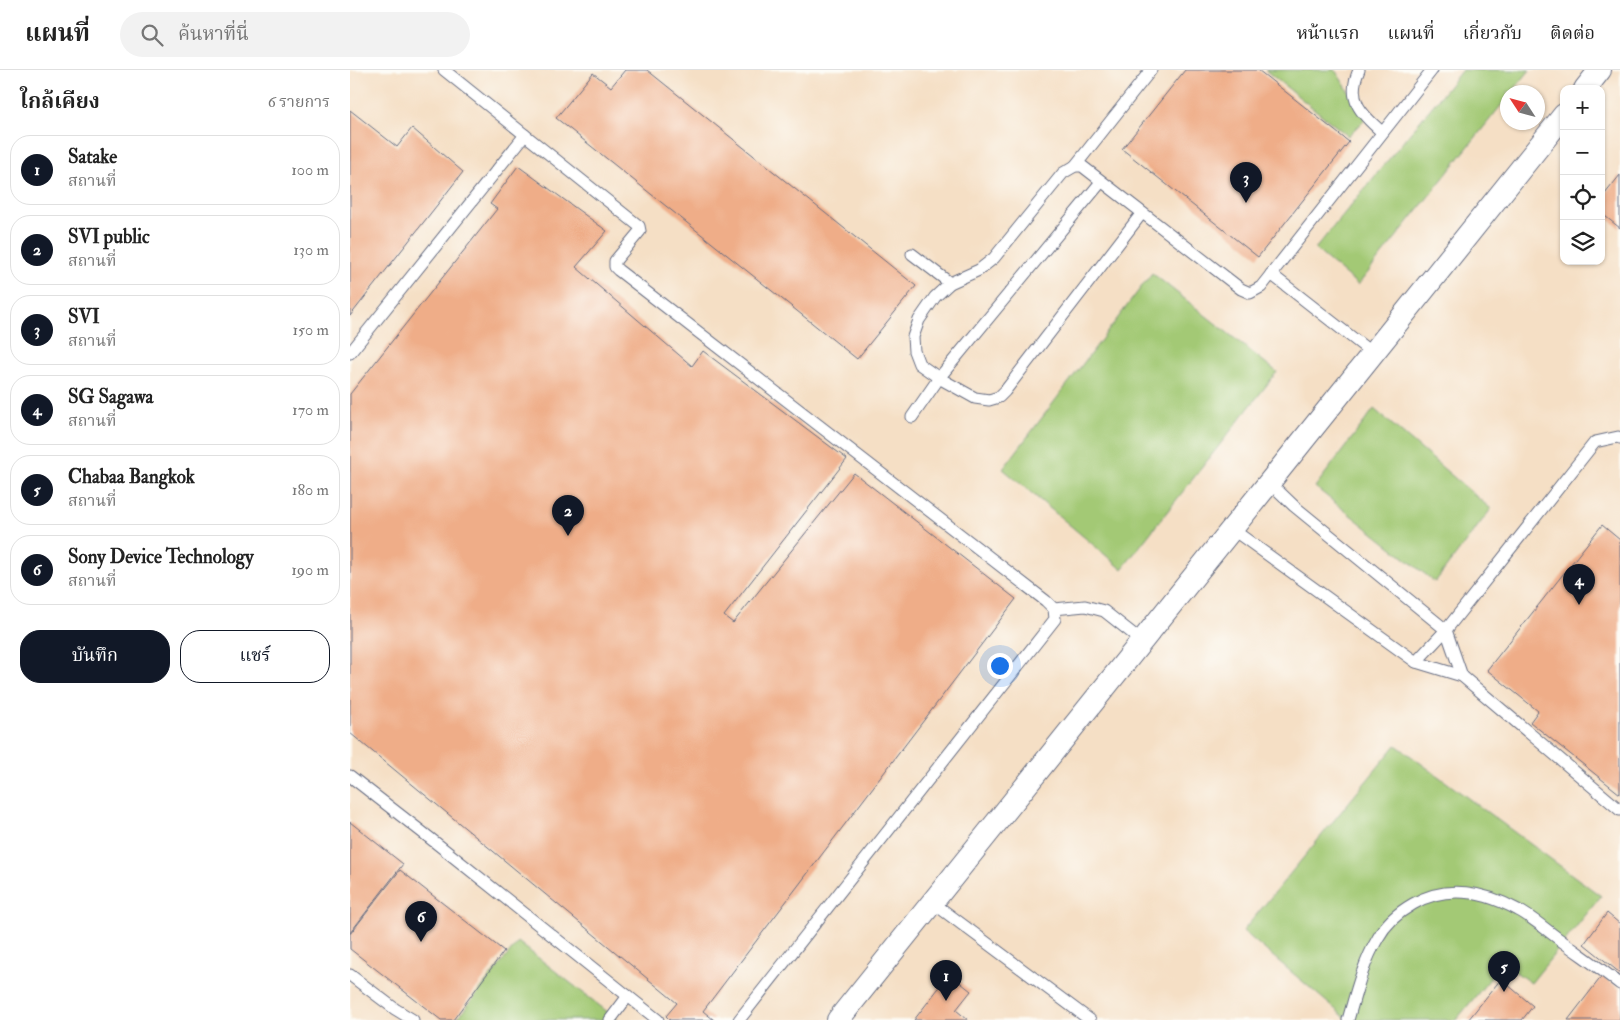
<!DOCTYPE html>
<html lang="th">
<meta charset="utf-8">
<style>
:root{--surface:#fff;--page:#f2f2f2;--text:#222;--muted:#767676;--line:#e0e0e0;--accent:#111827}
body{margin:0;font-family:"IM FELL Double Pica","Noto Serif Thai",serif;background:var(--page);color:var(--text)}
.controls{position:absolute;right:15px;top:15px;display:grid;overflow:hidden;border-radius:10px;box-shadow:0 1px 4px #0004}
.controls button{width:45px;height:45px;display:grid;place-items:center;padding:0;border:0;border-bottom:1px solid var(--line);background:var(--surface);color:var(--text);font:25px sans-serif}
.compass{position:absolute;left:1150px;top:15px;width:45px;height:45px;border-radius:50%;background:var(--surface);box-shadow:0 1px 4px #0004;rotate:306deg}
.you{position:absolute;left:649px;top:595px;width:18px;height:18px;margin:-12px;border:4px solid #fff;border-radius:50%;background:#1a73e8;box-shadow:0 0 0 8px #1a73e833}
.badge{display:grid;place-items:center;width:32px;height:32px;border-radius:50%;background:var(--accent);color:#fff;font-size:16px;font-weight:700}
.pin{position:absolute;translate:-50% -41px;filter:drop-shadow(0 1px 2px #0008)}
.pin::after{content:'';position:absolute;top:26px;width:18px;height:15px;background:inherit;clip-path:polygon(0 0,100% 0,50% 100%)}
.list{margin:0;padding:0;list-style:none}
h2{display:flex;justify-content:space-between;align-items:center;height:65px;margin:0;padding:0 20px;font-size:21px}
h2 small{font-size:16px;font-weight:400;color:var(--muted)}
.list li{display:grid;grid-template-columns:32px 1fr auto;gap:15px;align-items:center;box-sizing:border-box;height:70px;margin:0 10px 10px;padding:0 10px;border:1px solid var(--line);border-radius:20px}
.list b{display:block;font-size:19px;white-space:nowrap}
.list p{margin:0;font-size:16px;white-space:nowrap;color:var(--muted)}
.list em{font-size:16px;font-style:normal;color:var(--muted)}
.actions{display:flex;gap:10px;padding:15px 20px}
.actions a{flex:1;padding:11px 0;border:1px solid var(--accent);border-radius:20px;text-align:center;font-size:18px;color:var(--accent)}
.actions .main{background:var(--accent);color:#fff}
.icon{flex:none;width:28px;height:28px;fill:none;stroke:currentColor;stroke-width:2;stroke-linecap:round;stroke-linejoin:round}
.map{position:relative;flex:none;width:1270px;height:950px;overflow:hidden}
header{display:flex;align-items:center;gap:30px;box-sizing:border-box;height:70px;padding:0 25px;background:var(--surface);border-bottom:1px solid var(--line)}
header strong{font-size:24px}
nav{display:flex;gap:28px;margin-inline-start:auto;font-size:18px}
.search{width:350px;height:45px;background:var(--page);display:flex;align-items:center;gap:12px;box-sizing:border-box;padding:0 18px;border-radius:28px;color:var(--muted);font-size:19px}
main{display:flex}
aside{flex:1;background:var(--surface)}
.map>svg:first-child{display:block}
</style>
<header>
<strong>แผนที่</strong>
<div class="search"><svg class="icon" aria-label="search" viewBox="0 0 24 24"><circle cx="10" cy="10" r="6"/><path d="M15 15l6 6"/></svg>ค้นหาที่นี่</div>
<nav><a>หน้าแรก</a><a>แผนที่</a><a>เกี่ยวกับ</a><a>ติดต่อ</a></nav>
</header>
<main>
<aside>
<h2>ใกล้เคียง<small>6 รายการ</small></h2>
<ul class="list">
<li><span class="badge">1</span><div><b>Satake</b><p>สถานที่</p></div><em>100 m</em></li>
<li><span class="badge">2</span><div><b>SVI public</b><p>สถานที่</p></div><em>130 m</em></li>
<li><span class="badge">3</span><div><b>SVI</b><p>สถานที่</p></div><em>150 m</em></li>
<li><span class="badge">4</span><div><b>SG Sagawa</b><p>สถานที่</p></div><em>170 m</em></li>
<li><span class="badge">5</span><div><b>Chabaa Bangkok</b><p>สถานที่</p></div><em>180 m</em></li>
<li><span class="badge">6</span><div><b>Sony Device Technology</b><p>สถานที่</p></div><em>190 m</em></li>
</ul>
<div class="actions"><a class="main">บันทึก</a><a>แชร์</a></div>
</aside>
<div class="map">
<svg width="1270" height="950" viewBox="0 0 1270 950">
<rect width="100%" height="100%" fill="#fdfcf7"/>
<filter id="ink" filterUnits="userSpaceOnUse"><feTurbulence type="fractalNoise" baseFrequency=".02" numOctaves="2"/><feDisplacementMap in="SourceGraphic" scale="10" xChannelSelector="R" yChannelSelector="G"/><feConvolveMatrix kernelMatrix="1 2 1 2 8 2 1 2 1" color-interpolation-filters="sRGB"/></filter>
<filter id="wash" filterUnits="userSpaceOnUse"><feTurbulence type="fractalNoise" baseFrequency=".0096" numOctaves="4" result="noise"/><feDisplacementMap in="SourceGraphic" scale="20" xChannelSelector="R" yChannelSelector="G"/><feGaussianBlur stdDeviation="1.12" result="paint"/><feColorMatrix in="noise" values="0 0 0 0 0 0 0 0 0 0 0 0 0 0 0 0 0 1.4 0 .05"/><feComposite in="paint" operator="in"/></filter>
<g filter="url(#wash)">
<rect width="100%" height="100%" fill="#f5dfc5"/>
<g fill="#a3c974" stroke="#5f7c69">
<path d="M915,0H985L1016,48L998,66Z"/>
<path d="M1112,0H1180L1162,22H1158L1157,28L1008,215L965,179Z"/>
<path d="M802,203L927,302L772,499L653,399Z"/>
<path d="M1024,339L1141,439L1085,512L965,417Z"/>
<path d="M1046,675L1251,826L1181,913L1153,893L1106,950H998L893,861Z"/>
<path d="M168,872L268,950H106Z"/>
</g>
<g id="blocks">
<g fill="#efad88">
<path d="M275,0H297L566,216L507,289L206,48L243,3L261,17Z"/>
<path d="M835,0H908L999,72L908,187L772,79Z"/>
<path d="M0,40L47,77L62,58L113,102L0,246Z"/>
<path d="M168,96L257,161L226,197L342,296L353,281L497,389L374,546L383,553L504,403L666,529L353,941L364,950H320L316,946L327,933L0,663V324L147,139L140,134Z"/>
<path d="M1270,105V158L1251,143V129Z"/>
<path d="M1252,455L1270,470V724L1180,652L1188,641L1137,600Z"/>
<path d="M0,752L53,794L0,863Z"/>
<path d="M50,800L154,881L103,950H91L0,879V864Z"/>
<path d="M1257,843L1270,854V903L1234,874Z"/>
<path d="M1252,906L1270,920V950H1218Z"/>
<path d="M1151,909L1183,936L1172,950H1118Z"/>
<path d="M595,910H607L621,921L606,940L618,950H564Z"/>
</g>
</g>
</g>
<g filter="url(#ink)">
<use href="#blocks" fill-opacity="0" stroke="#676d82" stroke-width="1"/>
<g fill="none" stroke-linecap="round" stroke-linejoin="round">
<defs>
<g id="lane">
<path d="M94,0L175,65"/>
<path d="M1009,0C996,29 1011,44 1032,62"/>
<path d="M725,96L801,0"/>
<path d="M792,143L655,321L649,327L639,330L625,328L589,308L569,294L564,281L563,267L569,250L585,227L600,213L629,200L644,188L713,103L725,96H732L891,219L900,223L911,217L1082,0"/>
<path d="M562,184L600,213"/>
<path d="M921,204L1022,283"/>
<path d="M0,283L175,65L289,156L290,161L265,191V197L268,200L696,531L704,539L705,549L389,950"/>
<path d="M562,347L589,308L751,112"/>
<path d="M919,412L944,436L1096,560L1112,606"/>
<path d="M882,459L1066,592L1112,606L1270,740"/>
<path d="M704,539L735,536L754,541L792,571"/>
<path d="M1066,592L1096,560L1245,372L1268,367L1270,368"/>
<path d="M0,706L81,769L308,950"/>
<path d="M582,832L740,950"/>
<path d="M0,905L45,939L63,950"/>
<path d="M260,950L278,926"/>
<path d="M998,950C1006,922 1013,893 1028,868C1036,853 1049,842 1063,834C1097,814 1135,822 1168,840C1182,847 1195,859 1209,869C1229,884 1250,898 1270,914"/>
</g>
<g id="street">
<path d="M1235,19L1250,0"/>
<path d="M488,950L1214,45"/>
</g>
</defs>
<use href="#lane" stroke="#676d82" stroke-width="13"/>
<use href="#street" stroke="#676d82" stroke-width="24"/>
<use href="#lane" stroke="#fff" stroke-width="11"/>
<use href="#street" stroke="#fff" stroke-width="22"/>
</g>
</g>
</svg>
<div class="controls">
<button>+</button>
<button>−</button>
<button><svg class="icon" aria-label="locate" viewBox="0 0 24 24"><circle cx="12" cy="12" r="6"/><path d="M12 2v4M12 18v4M2 12h4M18 12h4"/></svg></button>
<button><svg class="icon" aria-label="layers" viewBox="0 0 24 24"><path d="M12 4l9 5-9 5-9-5zM3 14l9 5 9-5"/></svg></button>
</div>
<svg class="compass" viewBox="-18 -18 36 36"><path d="M0-13l5 13h-10z" fill="#e53935"/><path d="M0 13l5-13h-10z" fill="#767676"/></svg>
<div class="you"></div>
<div class="pin badge" style="left:596px;top:931px">1</div>
<div class="pin badge" style="left:218px;top:466px">2</div>
<div class="pin badge" style="left:896px;top:133px">3</div>
<div class="pin badge" style="left:1229px;top:535px">4</div>
<div class="pin badge" style="left:1154px;top:922px">5</div>
<div class="pin badge" style="left:71px;top:872px">6</div>
</div>
</main>
